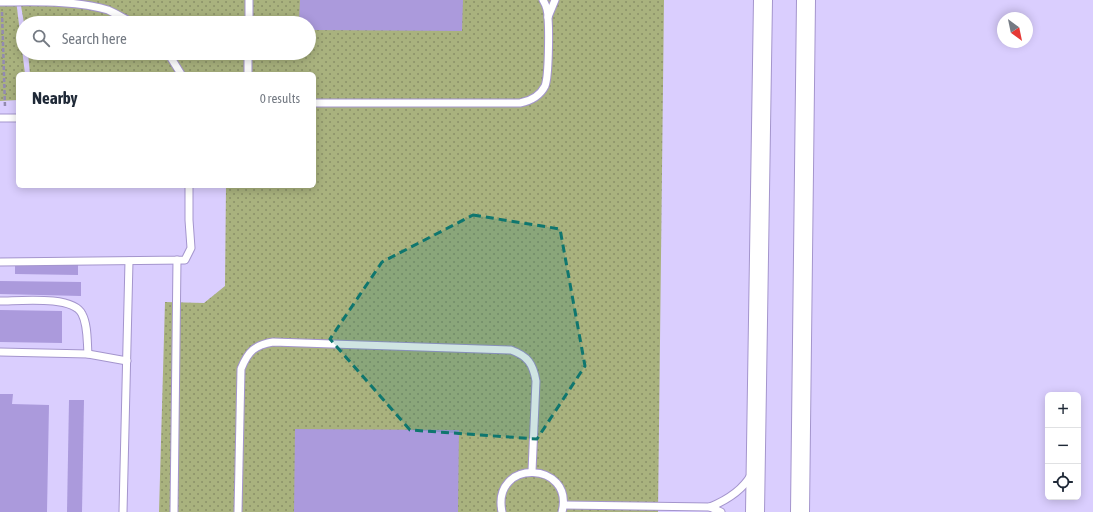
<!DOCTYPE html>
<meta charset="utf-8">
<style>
:root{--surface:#fff;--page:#f2f2f3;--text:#1f2937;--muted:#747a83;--line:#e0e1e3}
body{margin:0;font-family:"Asap Condensed",sans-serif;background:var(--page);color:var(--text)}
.controls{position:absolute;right:12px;bottom:12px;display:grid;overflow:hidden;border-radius:6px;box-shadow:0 2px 10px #0003}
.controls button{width:36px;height:36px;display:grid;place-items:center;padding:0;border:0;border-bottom:1px solid var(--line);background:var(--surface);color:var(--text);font:20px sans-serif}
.compass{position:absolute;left:997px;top:12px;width:36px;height:36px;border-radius:50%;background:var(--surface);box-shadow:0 2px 10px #0003;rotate:147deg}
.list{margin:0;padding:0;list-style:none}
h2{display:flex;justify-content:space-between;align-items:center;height:52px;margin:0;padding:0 16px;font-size:17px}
h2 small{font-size:13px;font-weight:400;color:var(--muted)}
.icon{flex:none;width:22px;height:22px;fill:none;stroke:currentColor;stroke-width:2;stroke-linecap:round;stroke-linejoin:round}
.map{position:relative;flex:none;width:1093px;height:512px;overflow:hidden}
.search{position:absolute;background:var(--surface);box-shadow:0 2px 10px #0003;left:16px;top:16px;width:300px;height:44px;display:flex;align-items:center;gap:10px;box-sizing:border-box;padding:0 14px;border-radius:22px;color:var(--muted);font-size:15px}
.panel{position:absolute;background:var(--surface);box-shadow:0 2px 10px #0003;left:16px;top:72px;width:300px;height:116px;border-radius:6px}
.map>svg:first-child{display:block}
</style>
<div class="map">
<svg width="1093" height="512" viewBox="0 0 1093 512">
<defs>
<pattern id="grass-dots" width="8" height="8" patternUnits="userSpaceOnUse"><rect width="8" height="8" fill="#a9b27e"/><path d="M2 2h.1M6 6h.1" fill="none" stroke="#8a9068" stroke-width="1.8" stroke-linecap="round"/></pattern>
</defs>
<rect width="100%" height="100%" fill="#dacefe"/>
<g fill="url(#grass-dots)">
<path d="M0,0H16L25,74H18V100L0,101Z"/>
<path d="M20,0H664L658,512H159L165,302L204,303L225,286L226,186H314V74H30L28,53H309V23H24Z"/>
</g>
<g fill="#ab9adc">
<path d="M300,0H463L462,31L309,30V23H299Z"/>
<path d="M15,264L78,265V275L15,274Z"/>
<path d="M0,281L81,282V296L0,294Z"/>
<path d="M0,310L62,311V343L0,342Z"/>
<path d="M0,394H13L12,404L49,405L47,512H0Z"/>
<path d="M69,400H84L82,512H67Z"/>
<path d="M295,429L459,430L458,512H294Z"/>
</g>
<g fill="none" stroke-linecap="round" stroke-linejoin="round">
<defs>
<g id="service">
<path d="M0,2C34,2 76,0 108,10C117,14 125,19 133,23"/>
<path d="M548,17L555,0"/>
<path d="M249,23V0"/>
<path d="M168,53L181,74"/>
<path d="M248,74V53"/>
<path d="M314,103H520C530,101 540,96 545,86C549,76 549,30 548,18C548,12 546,5 543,0"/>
<path d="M0,118H18"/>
<path d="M0,262L185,260L191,248L189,220V186"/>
<path d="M0,301C19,301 73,295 82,314C88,325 87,342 88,354"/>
<path d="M0,352L88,354L127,361"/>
<path d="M564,505L710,507C727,500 742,491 751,475"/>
<path d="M710,507L721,512"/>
<path d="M123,512L129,261"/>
<path d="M174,512L177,260"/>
<path d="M238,512L241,369C248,351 255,345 273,342L511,350C528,356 533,364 536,381L532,471"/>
<path d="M502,512C491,458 575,461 562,512"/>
</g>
<g id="tertiary">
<path d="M755,512L763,0"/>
<path d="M800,512L806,0"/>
</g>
</defs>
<use href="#service" stroke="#a495cd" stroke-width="9"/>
<use href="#tertiary" stroke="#a495cd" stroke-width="20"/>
<path stroke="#938ab0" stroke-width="2.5" stroke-dasharray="4 2" stroke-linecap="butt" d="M2,12L5,107"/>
<use href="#service" stroke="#fff" stroke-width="7"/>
<use href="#tertiary" stroke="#fff" stroke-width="18"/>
</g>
<path fill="#0f766e" fill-opacity="0.2" stroke="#0f766e" stroke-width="3" stroke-dasharray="8 5" stroke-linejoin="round" d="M473,215L560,229L585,366L537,439L410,430L330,339L382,262Z"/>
</svg>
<div class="controls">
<button>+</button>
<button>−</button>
<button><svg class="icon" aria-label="locate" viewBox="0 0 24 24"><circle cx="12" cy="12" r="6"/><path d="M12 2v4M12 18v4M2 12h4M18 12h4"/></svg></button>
</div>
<svg class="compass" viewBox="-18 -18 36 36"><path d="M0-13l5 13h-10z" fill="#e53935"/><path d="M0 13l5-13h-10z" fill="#747a83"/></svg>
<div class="search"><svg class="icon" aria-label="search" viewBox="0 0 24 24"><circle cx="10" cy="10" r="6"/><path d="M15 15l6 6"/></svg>Search here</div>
<section class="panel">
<h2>Nearby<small>0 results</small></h2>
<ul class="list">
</ul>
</section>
</div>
